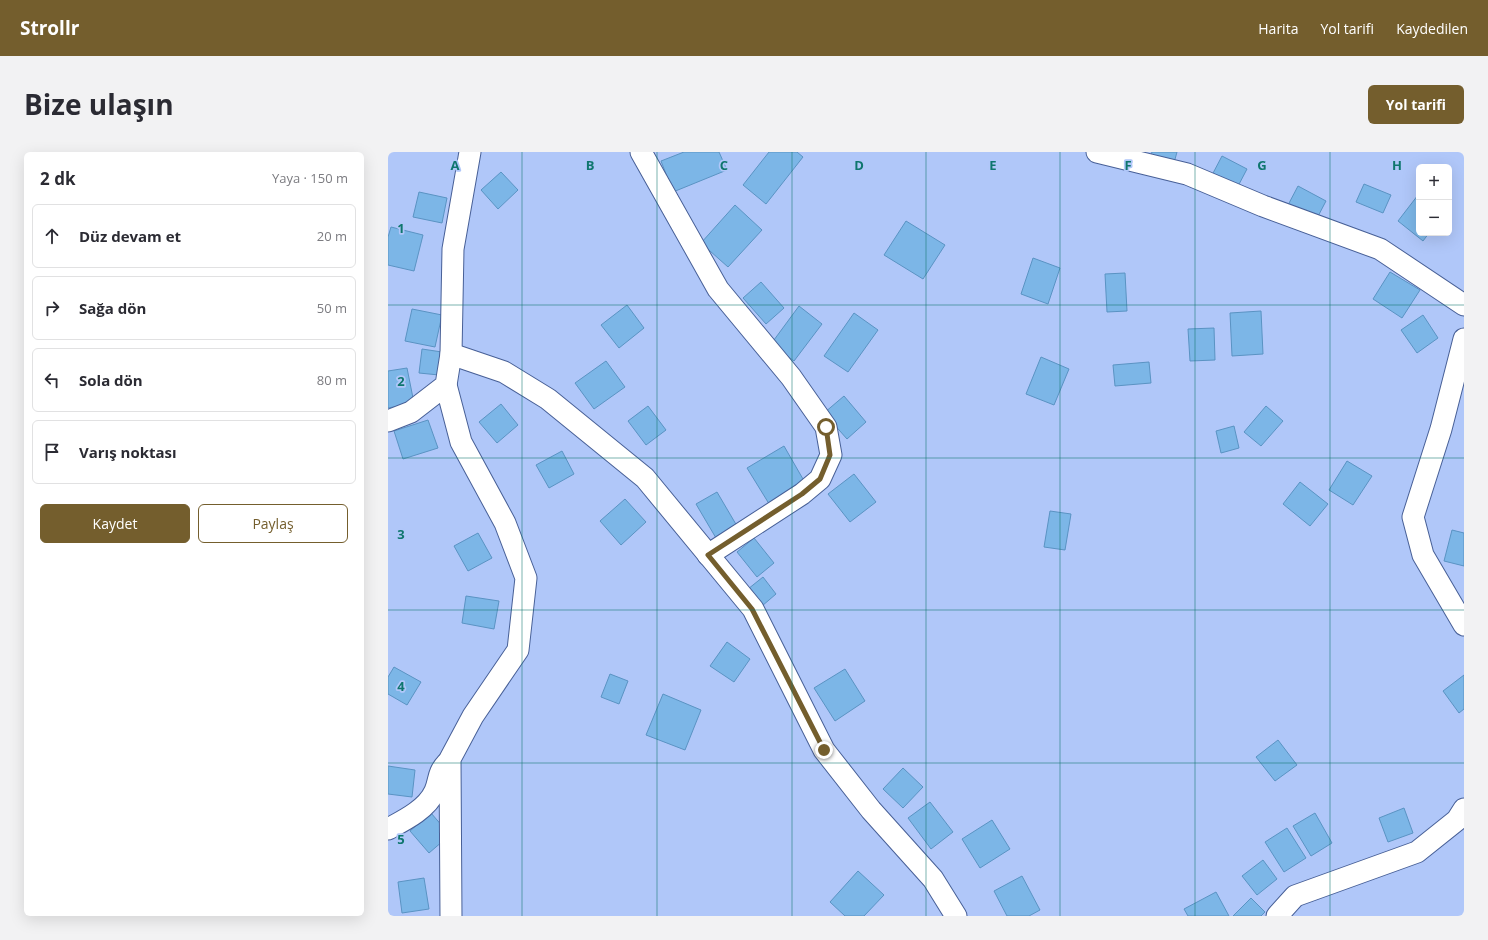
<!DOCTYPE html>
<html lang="tr">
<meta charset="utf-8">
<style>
:root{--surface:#fff;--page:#f2f2f3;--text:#2b2b33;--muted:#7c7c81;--line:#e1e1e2;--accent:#745e2d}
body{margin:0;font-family:"Open Sans",sans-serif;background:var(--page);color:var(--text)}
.controls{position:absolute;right:12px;top:12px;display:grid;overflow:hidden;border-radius:6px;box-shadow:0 4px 16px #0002}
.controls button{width:36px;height:36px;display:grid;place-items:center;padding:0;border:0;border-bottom:1px solid var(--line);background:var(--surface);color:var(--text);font:20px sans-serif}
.stop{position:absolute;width:12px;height:12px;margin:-9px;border:3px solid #745e2d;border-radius:50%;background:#fff}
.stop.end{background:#745e2d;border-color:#fff;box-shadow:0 1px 4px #0008}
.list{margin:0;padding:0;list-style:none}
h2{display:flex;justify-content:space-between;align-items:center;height:52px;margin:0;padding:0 16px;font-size:17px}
h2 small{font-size:13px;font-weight:400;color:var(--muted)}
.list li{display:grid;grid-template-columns:26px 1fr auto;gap:12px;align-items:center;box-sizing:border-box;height:64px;margin:0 8px 8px;padding:0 8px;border:1px solid var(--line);border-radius:6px}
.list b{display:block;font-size:15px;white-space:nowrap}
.list em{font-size:13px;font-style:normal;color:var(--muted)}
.actions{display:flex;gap:8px;padding:12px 16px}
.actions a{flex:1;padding:9px 0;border:1px solid var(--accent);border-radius:6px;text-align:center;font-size:14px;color:var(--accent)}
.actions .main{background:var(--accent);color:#fff}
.icon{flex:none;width:22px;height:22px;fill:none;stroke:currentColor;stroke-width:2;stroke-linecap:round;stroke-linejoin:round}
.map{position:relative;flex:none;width:1076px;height:764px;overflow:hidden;border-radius:6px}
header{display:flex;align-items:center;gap:24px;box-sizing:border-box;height:56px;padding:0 20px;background:var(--accent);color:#fff}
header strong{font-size:19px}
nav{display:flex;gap:22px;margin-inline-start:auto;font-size:14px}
.intro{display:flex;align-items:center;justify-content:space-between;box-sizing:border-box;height:96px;padding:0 24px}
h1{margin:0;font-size:28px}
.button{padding:10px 18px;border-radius:6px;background:var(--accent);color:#fff;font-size:14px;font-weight:700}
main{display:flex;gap:24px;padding:0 24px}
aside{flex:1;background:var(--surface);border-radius:6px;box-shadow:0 4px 16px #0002}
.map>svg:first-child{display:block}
</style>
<header>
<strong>Strollr</strong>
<nav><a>Harita</a><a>Yol tarifi</a><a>Kaydedilen</a></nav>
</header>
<div class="intro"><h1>Bize ulaşın</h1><a class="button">Yol tarifi</a></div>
<main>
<aside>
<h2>2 dk<small>Yaya · 150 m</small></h2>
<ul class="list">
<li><svg class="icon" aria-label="ahead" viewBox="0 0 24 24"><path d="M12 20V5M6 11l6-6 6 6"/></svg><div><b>Düz devam et</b></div><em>20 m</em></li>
<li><svg class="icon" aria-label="right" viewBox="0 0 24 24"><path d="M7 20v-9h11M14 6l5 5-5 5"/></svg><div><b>Sağa dön</b></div><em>50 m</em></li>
<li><svg class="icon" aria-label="left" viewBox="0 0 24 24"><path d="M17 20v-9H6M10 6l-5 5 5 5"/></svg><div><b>Sola dön</b></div><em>80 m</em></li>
<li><svg class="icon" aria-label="arrive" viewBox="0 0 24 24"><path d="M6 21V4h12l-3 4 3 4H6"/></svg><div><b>Varış noktası</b></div></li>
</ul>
<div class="actions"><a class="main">Kaydet</a><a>Paylaş</a></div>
</aside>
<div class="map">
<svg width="1076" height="764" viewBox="0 0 1076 764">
<rect width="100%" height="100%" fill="#b0c7f9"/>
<g fill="#7cb6e7" stroke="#5a93c3">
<path d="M296,0H331L339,18L285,40L273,9Z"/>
<path d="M381,0H409L415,5L378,52L355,33Z"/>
<path d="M764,0H789L786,11L762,4Z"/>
<path d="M834,4L859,17L848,38L823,25Z"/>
<path d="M113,20L130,38L110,57L93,38Z"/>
<path d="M976,32L1003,43L995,61L968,50Z"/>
<path d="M910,34L938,49L927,70L899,55Z"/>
<path d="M31,40L59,46L54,71L25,65Z"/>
<path d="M1030,43L1031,81H1041L1035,89L1010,69Z"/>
<path d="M347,53L374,78L340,115L313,91Z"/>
<path d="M518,69L557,93L535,127L496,103Z"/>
<path d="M3,75L35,83L26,119L0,113V85Z"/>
<path d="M645,106L672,116L660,152L633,142Z"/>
<path d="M1002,120L1032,138L1014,166L985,147Z"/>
<path d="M737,121L739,159L719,160L717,122Z"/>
<path d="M373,130L396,156L378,172L355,146Z"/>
<path d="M239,153L256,176L231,196L213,173Z"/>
<path d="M411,154L434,172L406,209L383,192Z"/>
<path d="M24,157L54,163L47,195L17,189Z"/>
<path d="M873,159L875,202L844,204L842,161Z"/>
<path d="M466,161L490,178L460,220L436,204Z"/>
<path d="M1035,163L1050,186L1029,201L1013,178Z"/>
<path d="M826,176L827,208L802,209L800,177Z"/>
<path d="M34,197L54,200L51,223L31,221Z"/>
<path d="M653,205L681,217L666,253L638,242Z"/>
<path d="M218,209L237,235L206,257L187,231Z"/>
<path d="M761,210L763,231L727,234L725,213Z"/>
<path d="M19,216L26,251L0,256V219Z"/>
<path d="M456,244L478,270L459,287L436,261Z"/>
<path d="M113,252L130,273L109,291L91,270Z"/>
<path d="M260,254L278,278L258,293L240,269Z"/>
<path d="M878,254L895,269L873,294L856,280Z"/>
<path d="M40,268L50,296L15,307L6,279Z"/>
<path d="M846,274L851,296L833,301L828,279Z"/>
<path d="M396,294L419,334L383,355L359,316Z"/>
<path d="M174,299L186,322L161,336L148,313Z"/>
<path d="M959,309L984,324L965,353L941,338Z"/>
<path d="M466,322L488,350L462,370L440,342Z"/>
<path d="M912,330L940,352L922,374L895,352Z"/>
<path d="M329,340L349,374L328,386L308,352Z"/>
<path d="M237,347L258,370L233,393L212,369Z"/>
<path d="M662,359L683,362L677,398L656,395Z"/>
<path d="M1064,378L1076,381V414L1056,409Z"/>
<path d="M90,381L104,406L80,419L66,394Z"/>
<path d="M366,386L386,411L369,425L349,400Z"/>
<path d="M375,425L388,442L374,454L360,437Z"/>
<path d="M78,444L111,449L106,477L74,471Z"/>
<path d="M339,490L362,507L346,530L322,514Z"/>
<path d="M6,515L33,530L19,553L0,542V525Z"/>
<path d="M457,517L477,549L447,569L426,536Z"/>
<path d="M222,522L240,529L231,552L213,545Z"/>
<path d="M1076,523V557L1071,561L1055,539Z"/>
<path d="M275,542L313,558L297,598L258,583Z"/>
<path d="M890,588L909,613L887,629L868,605Z"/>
<path d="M0,614L27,618L24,645L0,642Z"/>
<path d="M515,616L535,635L515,656L495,637Z"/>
<path d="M542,650L565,680L543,697L520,666Z"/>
<path d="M1016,656L1025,681L1000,690L991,666Z"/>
<path d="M43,661L62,683L41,701L22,679Z"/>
<path d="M927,661L944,691L923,704L905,674Z"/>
<path d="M604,668L622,697L592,716L574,687Z"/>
<path d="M899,676L918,706L896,720L877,690Z"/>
<path d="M875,708L889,727L869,743L854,724Z"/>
<path d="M470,719L496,743L476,764H457L442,750Z"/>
<path d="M634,724L652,758L641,764H619L606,739Z"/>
<path d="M36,726L41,757L14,761L10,730Z"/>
<path d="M828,740L841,764H800L796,757Z"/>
<path d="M863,746L877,760L873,764H845Z"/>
</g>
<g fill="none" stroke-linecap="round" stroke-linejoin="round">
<defs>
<g id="minor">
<path d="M253,0L330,137L403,225L438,275L443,303L432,327L414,342L320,403"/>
<path d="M709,0L799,22L875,54L992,97L1076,153"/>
<path d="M1076,187L1053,277L1025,365L1035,403L1076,473"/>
<path d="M63,202L116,220L160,247L257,326L365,457L436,598L483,658L545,727L568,764"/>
<path d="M58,233L73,290L117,371L138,426L130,498L85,564L62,607L63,764"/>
<path d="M0,269L23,260L58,233L63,202L65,97L82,0"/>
<path d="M0,677C17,668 39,657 47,639C52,627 49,622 59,611"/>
<path d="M889,764L907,744L1029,700L1069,668L1076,657"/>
</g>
</defs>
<use href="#minor" stroke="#486097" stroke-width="23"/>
<use href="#minor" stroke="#fff" stroke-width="21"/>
</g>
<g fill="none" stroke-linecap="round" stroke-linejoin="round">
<path stroke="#745e2d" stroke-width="5" d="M436,598L364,457L320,403L414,342L432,327L442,303L438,275"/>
</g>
<path fill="none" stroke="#0f766e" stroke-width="1" stroke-opacity="0.55" d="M134,0V764M269,0V764M404,0V764M538,0V764M672,0V764M807,0V764M942,0V764M0,153H1076M0,306H1076M0,458H1076M0,611H1076"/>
<g font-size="13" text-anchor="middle" font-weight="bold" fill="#0f766e" stroke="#b0c7f9" stroke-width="3.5" stroke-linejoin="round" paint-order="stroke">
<text x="67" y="18">A</text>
<text x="202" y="18">B</text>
<text x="336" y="18">C</text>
<text x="471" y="18">D</text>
<text x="605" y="18">E</text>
<text x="740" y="18">F</text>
<text x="874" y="18">G</text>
<text x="1009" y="18">H</text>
<text x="13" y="81">1</text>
<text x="13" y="234">2</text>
<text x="13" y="387">3</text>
<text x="13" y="539">4</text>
<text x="13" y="692">5</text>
</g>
</svg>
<div class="controls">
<button>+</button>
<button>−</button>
</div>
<div class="stop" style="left:438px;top:275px"></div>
<div class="stop end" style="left:436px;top:598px"></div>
</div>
</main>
